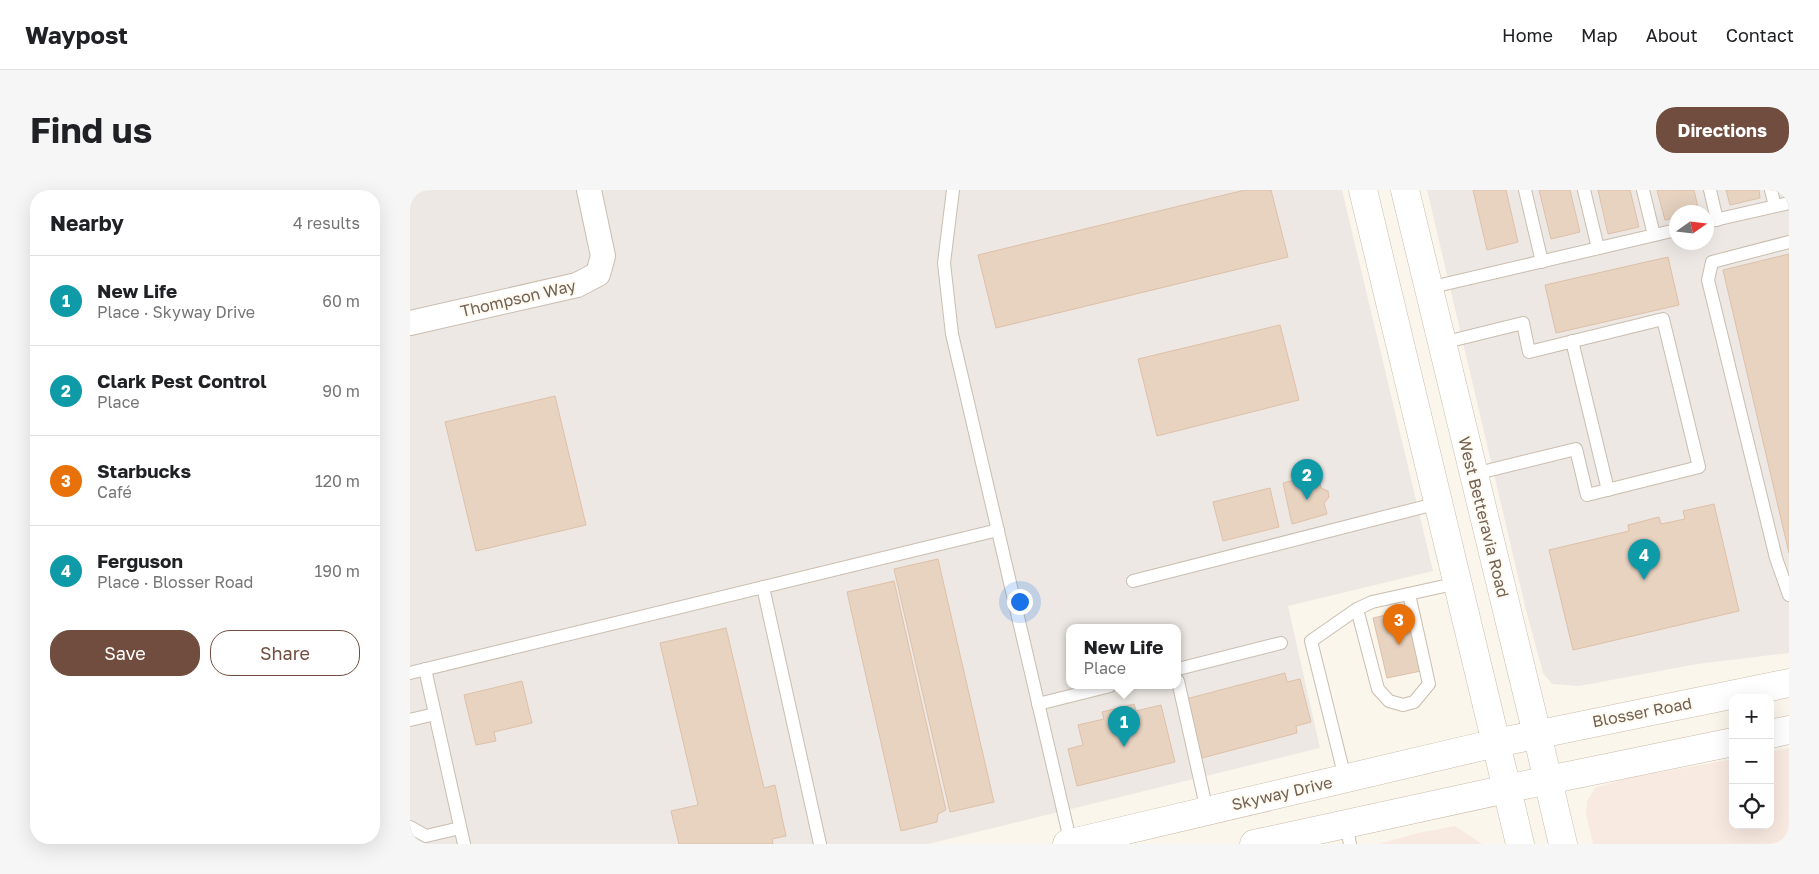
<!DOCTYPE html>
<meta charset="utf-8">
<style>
:root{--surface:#fff;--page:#f6f6f6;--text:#202124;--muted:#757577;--line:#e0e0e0;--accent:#714d3f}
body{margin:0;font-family:"Golos Text",sans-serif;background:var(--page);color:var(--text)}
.controls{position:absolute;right:15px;bottom:15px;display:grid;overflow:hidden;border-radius:10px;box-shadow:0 5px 20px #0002}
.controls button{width:45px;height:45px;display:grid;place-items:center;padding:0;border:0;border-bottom:1px solid var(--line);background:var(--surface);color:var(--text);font:25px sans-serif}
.compass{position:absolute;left:1259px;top:15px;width:45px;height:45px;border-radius:50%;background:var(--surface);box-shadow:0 5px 20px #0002;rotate:76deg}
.you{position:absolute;left:609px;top:411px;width:18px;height:18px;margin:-12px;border:4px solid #fff;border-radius:50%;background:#1a73e8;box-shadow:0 0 0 8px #1a73e833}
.badge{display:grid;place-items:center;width:32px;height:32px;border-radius:50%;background:var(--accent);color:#fff;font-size:16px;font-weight:700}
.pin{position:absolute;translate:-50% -41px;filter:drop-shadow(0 1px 2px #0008)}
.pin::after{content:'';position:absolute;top:26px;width:18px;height:15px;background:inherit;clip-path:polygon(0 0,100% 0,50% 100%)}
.popup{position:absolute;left:656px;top:434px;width:115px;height:65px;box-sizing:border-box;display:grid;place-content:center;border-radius:10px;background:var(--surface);filter:drop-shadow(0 1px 4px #0005);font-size:16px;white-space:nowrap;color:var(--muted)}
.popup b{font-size:19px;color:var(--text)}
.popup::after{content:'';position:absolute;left:50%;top:100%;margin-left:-10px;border:10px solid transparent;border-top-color:var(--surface)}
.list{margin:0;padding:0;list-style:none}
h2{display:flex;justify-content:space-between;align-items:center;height:65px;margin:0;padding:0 20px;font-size:21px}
h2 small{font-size:16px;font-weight:400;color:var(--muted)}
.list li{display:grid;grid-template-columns:32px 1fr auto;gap:15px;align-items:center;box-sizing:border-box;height:90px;padding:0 20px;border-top:1px solid var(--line)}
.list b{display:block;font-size:19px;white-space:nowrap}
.list p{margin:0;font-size:16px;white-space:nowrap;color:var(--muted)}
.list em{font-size:16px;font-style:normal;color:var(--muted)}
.actions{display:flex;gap:10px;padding:15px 20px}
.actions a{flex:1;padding:11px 0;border:1px solid var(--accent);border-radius:20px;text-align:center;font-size:18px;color:var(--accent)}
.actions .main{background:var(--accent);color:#fff}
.icon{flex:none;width:28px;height:28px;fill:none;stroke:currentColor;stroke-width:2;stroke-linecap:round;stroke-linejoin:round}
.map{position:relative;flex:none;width:1379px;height:654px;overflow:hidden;border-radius:20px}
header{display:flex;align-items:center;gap:30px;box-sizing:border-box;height:70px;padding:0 25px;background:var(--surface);border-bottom:1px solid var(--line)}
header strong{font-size:24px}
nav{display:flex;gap:28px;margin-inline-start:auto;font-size:18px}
.intro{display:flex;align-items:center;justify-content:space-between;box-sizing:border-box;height:120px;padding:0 30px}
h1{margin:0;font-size:35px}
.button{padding:12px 22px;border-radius:20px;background:var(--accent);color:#fff;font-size:18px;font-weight:700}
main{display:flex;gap:30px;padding:0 30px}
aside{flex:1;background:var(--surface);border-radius:20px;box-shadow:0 5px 20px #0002}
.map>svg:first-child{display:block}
</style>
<header>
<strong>Waypost</strong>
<nav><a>Home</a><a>Map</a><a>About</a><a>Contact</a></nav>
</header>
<div class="intro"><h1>Find us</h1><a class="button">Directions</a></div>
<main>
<aside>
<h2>Nearby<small>4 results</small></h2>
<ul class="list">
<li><span class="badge" style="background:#0f9aa8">1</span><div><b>New Life</b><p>Place · Skyway Drive</p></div><em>60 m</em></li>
<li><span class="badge" style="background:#0f9aa8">2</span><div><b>Clark Pest Control</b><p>Place</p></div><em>90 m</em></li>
<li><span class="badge" style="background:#e8710a">3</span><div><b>Starbucks</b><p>Café</p></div><em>120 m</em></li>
<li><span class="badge" style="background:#0f9aa8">4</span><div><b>Ferguson</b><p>Place · Blosser Road</p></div><em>190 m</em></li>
</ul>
<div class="actions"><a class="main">Save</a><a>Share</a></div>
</aside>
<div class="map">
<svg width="1379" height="654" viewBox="0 0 1379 654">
<rect width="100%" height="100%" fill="#fbf6eb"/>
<g fill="#f9eae1">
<path d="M1379,558V654H1183L1176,624L1177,611L1185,598L1218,588L1323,569V635H1360V562Z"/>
<path d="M1045,636L1072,654H969L1008,643Z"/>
</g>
<g fill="#ede8e3" fill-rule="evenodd">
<path d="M0,0H932L1023,381L878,416L910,558L518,654H0ZM660,438H768V496H660Z"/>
<path d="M1017,0H1379V463L1287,474L1169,496L1142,494L1133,483L1116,420ZM1266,22H1296V52H1266Z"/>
</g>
<g fill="#e8d3c1" stroke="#dec0a8">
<path d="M835,0H861L878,67L586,138L568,65Z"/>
<path d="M1063,0H1096L1108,52L1077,60Z"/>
<path d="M1129,0H1160L1170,42L1141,49Z"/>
<path d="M1188,0H1220L1229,37L1198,44Z"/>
<path d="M1247,0H1284L1289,22H1266V28L1255,30Z"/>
<path d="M1316,0H1349L1350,8L1320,15Z"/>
<path d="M1379,64V363L1313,80Z"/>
<path d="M1258,67L1269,115L1146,143L1135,95Z"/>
<path d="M870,135L889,210L747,246L728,169Z"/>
<path d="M145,206L176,335L66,361L35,232Z"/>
<path d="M907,284L911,298L918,301L919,307L914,313L917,324L882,334L873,293Z"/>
<path d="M860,298L869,337L813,351L803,312Z"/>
<path d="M1304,314L1329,421L1163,460L1139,360L1219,341L1218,335L1249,327L1251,334L1275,329L1273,321Z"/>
<path d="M528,369L584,612L540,622L484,379Z"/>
<path d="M484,391L536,620L528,624L527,632L491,641L437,402Z"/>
<path d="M997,420L1011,481L977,488L963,428Z"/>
<path d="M316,438L354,598L365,595L376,646L362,649L363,654H269L261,621L288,615L250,453Z"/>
<path d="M875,483L877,492L890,489L901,532L886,536L887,543L792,568L776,509Z"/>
<path d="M112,491L122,533L84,542L86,551L66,555L54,505Z"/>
<path d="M724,514L726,521L751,515L765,572L667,596L658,559L673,555L668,535L694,529L692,522Z"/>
</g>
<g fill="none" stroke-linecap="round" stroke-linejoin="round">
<defs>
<g id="service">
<path d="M543,0L534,73L542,144L661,654"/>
<path d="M1115,0L1132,72"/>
<path d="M1174,0L1188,58"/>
<path d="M1233,0L1244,45"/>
<path d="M1300,0L1307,30"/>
<path d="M1361,0L1365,16"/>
<path d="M1296,32L1379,13"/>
<path d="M1379,52L1302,72L1298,90L1366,368L1379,405"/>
<path d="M1018,98L1266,40"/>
<path d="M1162,151L1198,300"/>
<path d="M1032,153L1113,133L1119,162L1253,129L1289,277L1177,305L1166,259L1064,284"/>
<path d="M723,391L1029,313"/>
<path d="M353,397L410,654"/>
<path d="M947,419L968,499L979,511L993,515L1004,512L1019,494L999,404"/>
<path d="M15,479L54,654"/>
<path d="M768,479L871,453"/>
<path d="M0,483L588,340"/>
<path d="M768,491L797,621"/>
<path d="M628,514L700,496"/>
<path d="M0,530L25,524"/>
<path d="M935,588L901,451L947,419L962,412L1048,393"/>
<path d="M936,634L940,654"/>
<path d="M0,637L16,646L50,638"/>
</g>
<path id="minor" d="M0,133L167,95L188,84L193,66L179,0"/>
<g id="tertiary">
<path d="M953,0L1086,553"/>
<path d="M995,0L1127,544"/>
</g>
<g id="secondary">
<path d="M1127,544L1153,654"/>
<path d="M1360,544L1379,540"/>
<path d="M1086,553L1110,654"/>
<path d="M657,654L1086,553L1379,493"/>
<path d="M844,654L1138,590L1323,552"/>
</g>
</defs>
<use href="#service" stroke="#c9bdaf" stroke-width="14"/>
<use href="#minor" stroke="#c9bdaf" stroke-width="26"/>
<use href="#tertiary" stroke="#c9bdaf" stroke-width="29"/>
<use href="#secondary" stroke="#cabbab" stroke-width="29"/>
<use href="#service" stroke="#fff" stroke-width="12"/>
<use href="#minor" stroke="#fff" stroke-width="24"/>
<use href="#tertiary" stroke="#fff" stroke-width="28"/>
<use href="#secondary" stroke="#fff" stroke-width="28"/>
</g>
<g text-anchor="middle" stroke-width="4" stroke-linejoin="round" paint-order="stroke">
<g font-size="16" fill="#736051" stroke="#fdfaf2">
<text transform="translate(108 108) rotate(-13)" y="6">Thompson Way</text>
<text transform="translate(1074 327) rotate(76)" y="6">West Betteravia Road</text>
<text transform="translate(1232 522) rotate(-11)" y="6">Blosser Road</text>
<text transform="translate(872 603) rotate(-13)" y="6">Skyway Drive</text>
</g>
</g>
</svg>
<div class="controls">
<button>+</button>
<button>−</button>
<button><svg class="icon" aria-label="locate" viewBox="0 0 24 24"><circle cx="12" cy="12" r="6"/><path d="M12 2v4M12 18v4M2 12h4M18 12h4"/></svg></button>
</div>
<svg class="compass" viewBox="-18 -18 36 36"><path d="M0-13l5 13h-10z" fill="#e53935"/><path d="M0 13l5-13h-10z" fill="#757577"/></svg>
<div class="you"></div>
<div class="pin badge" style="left:714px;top:557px;background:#0f9aa8">1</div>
<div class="popup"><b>New Life</b>Place</div>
<div class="pin badge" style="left:897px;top:310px;background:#0f9aa8">2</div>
<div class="pin badge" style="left:989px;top:455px;background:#e8710a">3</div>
<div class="pin badge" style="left:1234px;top:390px;background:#0f9aa8">4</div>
</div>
</main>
